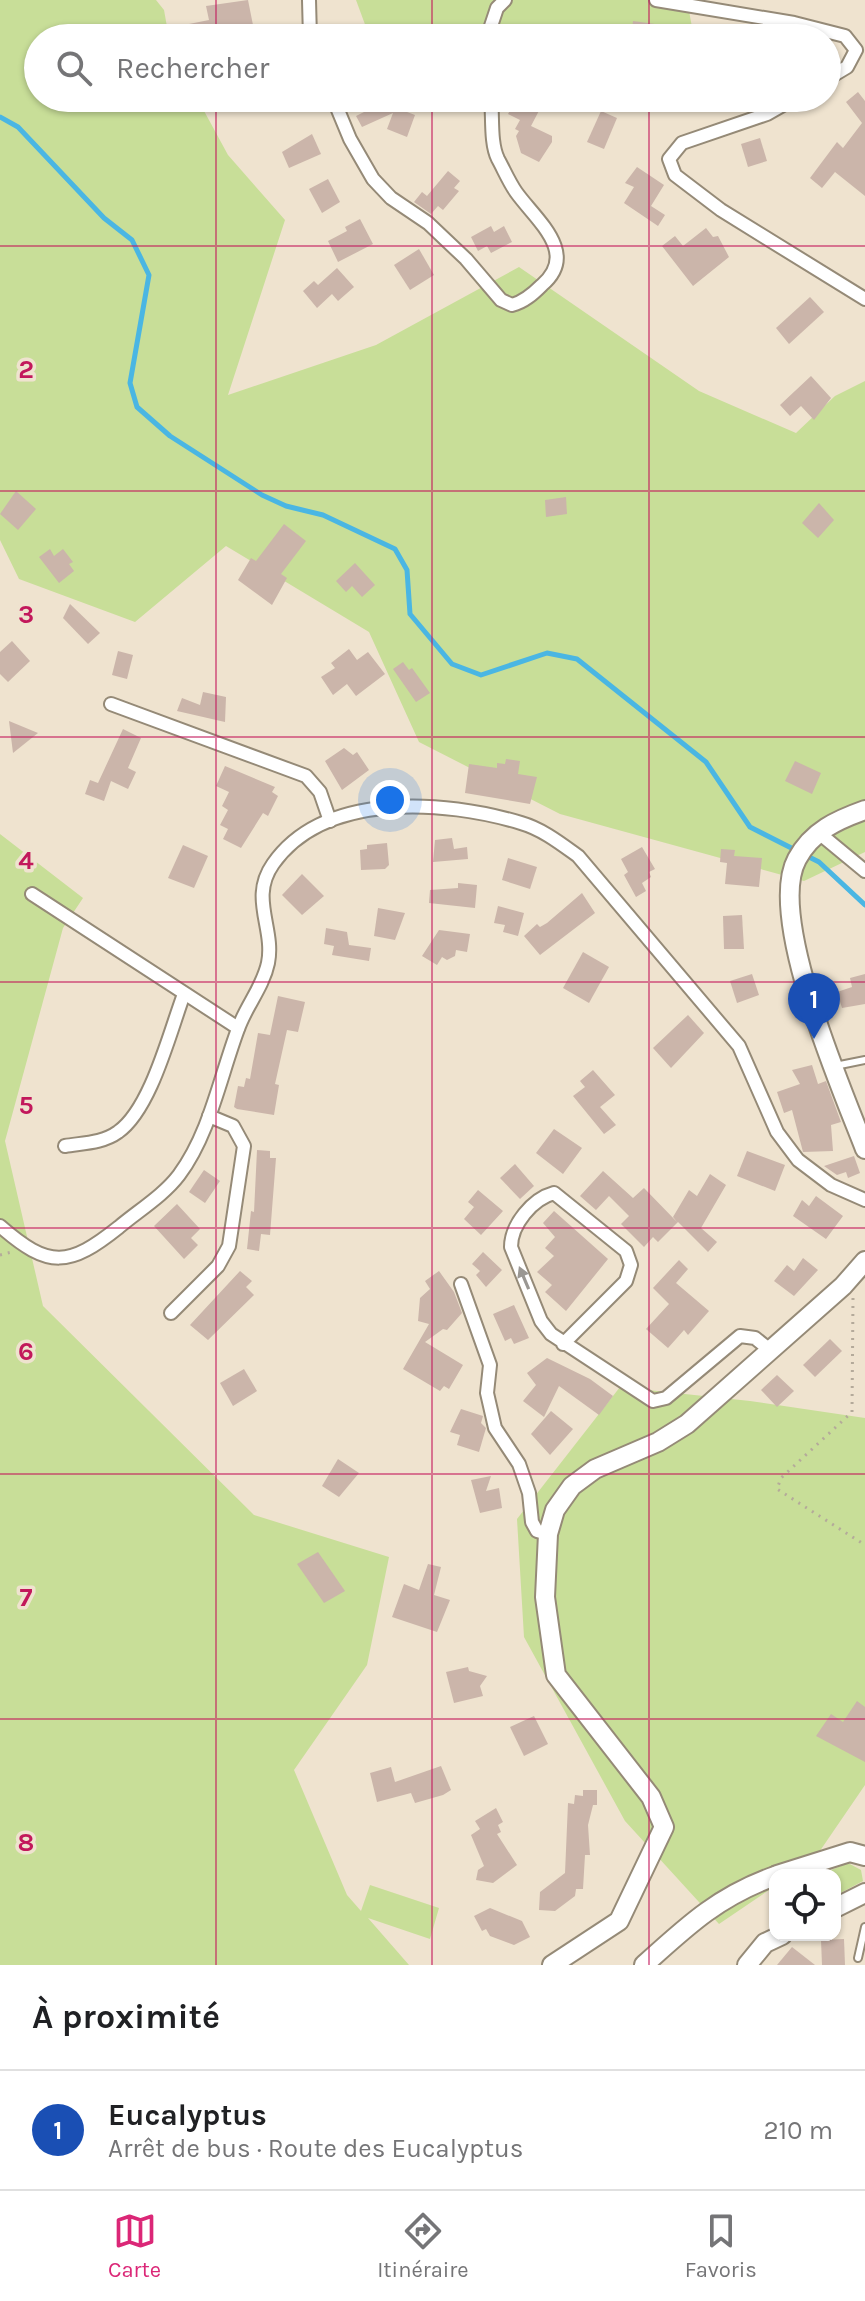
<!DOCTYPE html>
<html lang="fr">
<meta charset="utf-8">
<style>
:root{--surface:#fff;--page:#f2f2f2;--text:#202124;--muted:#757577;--line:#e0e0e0;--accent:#db2777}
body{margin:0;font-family:Karla,sans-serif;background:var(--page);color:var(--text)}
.controls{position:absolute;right:24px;bottom:24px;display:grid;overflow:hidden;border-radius:16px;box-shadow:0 2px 6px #0004}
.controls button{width:72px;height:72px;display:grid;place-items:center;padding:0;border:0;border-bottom:2px solid var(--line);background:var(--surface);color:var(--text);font:40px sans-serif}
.you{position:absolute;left:390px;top:800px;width:28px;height:28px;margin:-20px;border:6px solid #fff;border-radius:50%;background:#1a73e8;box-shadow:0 0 0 12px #1a73e833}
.badge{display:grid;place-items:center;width:52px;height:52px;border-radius:50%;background:var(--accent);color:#fff;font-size:26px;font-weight:700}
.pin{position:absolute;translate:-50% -66px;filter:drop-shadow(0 2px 4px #0008)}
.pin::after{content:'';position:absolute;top:42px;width:28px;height:24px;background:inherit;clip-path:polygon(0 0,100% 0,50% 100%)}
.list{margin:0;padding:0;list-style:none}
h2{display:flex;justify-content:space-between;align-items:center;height:104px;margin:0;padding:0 32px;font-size:34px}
h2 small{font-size:26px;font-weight:400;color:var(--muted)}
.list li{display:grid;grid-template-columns:52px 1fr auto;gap:24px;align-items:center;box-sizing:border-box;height:120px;padding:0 32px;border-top:2px solid var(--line)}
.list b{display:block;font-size:30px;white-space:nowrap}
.list p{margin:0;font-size:26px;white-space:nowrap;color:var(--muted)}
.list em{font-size:26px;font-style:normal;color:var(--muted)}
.icon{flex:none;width:44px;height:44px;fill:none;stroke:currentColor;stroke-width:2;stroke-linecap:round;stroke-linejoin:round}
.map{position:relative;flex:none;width:865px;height:1965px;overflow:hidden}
.search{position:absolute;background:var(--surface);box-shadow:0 2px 6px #0004;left:24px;right:24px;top:24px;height:88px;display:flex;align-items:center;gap:20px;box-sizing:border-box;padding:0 28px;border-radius:44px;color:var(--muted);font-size:30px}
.sheet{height:224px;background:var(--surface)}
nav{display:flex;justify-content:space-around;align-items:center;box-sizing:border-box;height:112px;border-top:2px solid var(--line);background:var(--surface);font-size:22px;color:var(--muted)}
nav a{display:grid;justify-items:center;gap:4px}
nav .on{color:var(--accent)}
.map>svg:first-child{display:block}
</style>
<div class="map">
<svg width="865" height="1965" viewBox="0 0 865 1965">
<rect width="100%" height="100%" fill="#efe3cf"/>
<g fill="#c8de98">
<path d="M0,0H156L164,10L169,38H38V98H197L228,155L285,220L228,395L376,345L519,267L699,391L796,433L835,396L865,381V852L804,881L560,814L419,742L369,632L226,546L135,622L19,579L0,540Z"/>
<path d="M356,0H687L694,38L603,34L587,38H370Z"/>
<path d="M0,834L83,898L63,928L5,1141L43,1306L254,1515L389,1557L367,1665L294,1770L347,1895L361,1911L370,1885L439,1908L430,1939L368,1918L409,1965H0Z"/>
<path d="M620,1387L750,1401L865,1418V1785L813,1861L775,1875V1886L719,1924L625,1821L524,1637L517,1519Z"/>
<path d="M848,1863L861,1870L863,1881L835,1896V1875H819Z"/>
</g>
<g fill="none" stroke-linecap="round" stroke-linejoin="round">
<path stroke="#4ab6e3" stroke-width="5" d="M0,117L18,127L104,218L132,240L149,275L130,383L137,407L170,436L262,495L286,506L323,515L395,549L407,570L410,614L452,664L481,675L547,653L577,659L706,762L750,827L819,862L865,905"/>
</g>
<g fill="#cbb5aa">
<path d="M248,0L253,25L233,29L234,38H192L189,24L209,20L206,6Z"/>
<path d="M633,21L655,24L653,38L631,37Z"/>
<path d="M858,92L865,101V196L835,172L822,188L810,178L837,142L843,148L862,123L846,102Z"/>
<path d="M360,98H370L415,115L407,137L387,129L393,113L362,127L356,116L366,111Z"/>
<path d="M517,98H534L543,103L531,126L552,136V142L539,162L521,153L516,136L519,131L515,129L520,120L508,114Z"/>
<path d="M601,111L617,118L604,149L587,142Z"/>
<path d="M312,134L321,154L289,168L282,152Z"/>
<path d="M760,138L767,161L748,167L741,144Z"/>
<path d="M637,167L664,185L651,206L665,215L658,226L624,203L634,187L625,183Z"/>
<path d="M448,171L460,181L454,188L459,191L443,210L438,206L431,214L414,202L422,192L427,196Z"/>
<path d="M328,179L340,202L322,213L309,189Z"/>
<path d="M360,219L373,244L338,262L328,241L347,231L345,227Z"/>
<path d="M491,226L494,232L504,226L512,242L491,253L487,246L478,251L471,237Z"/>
<path d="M706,228L713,237L718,236L729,257L693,286L662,246L675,236L683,246Z"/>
<path d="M419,249L434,275L410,290L394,265Z"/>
<path d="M337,268L354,287L338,301L332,294L317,308L303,291L314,281L318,285Z"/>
<path d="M810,297L824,312L789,344L776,328Z"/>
<path d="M811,376L831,398L814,420L801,406L790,416L780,405Z"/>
<path d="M16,491L36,509L18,530L0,514Z"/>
<path d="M566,497L567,514L546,517L545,500Z"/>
<path d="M819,503L834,520L818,538L802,523Z"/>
<path d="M284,524L306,541L281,574L287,578L272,605L238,580L251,558L256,561Z"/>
<path d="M50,549L54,556L63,549L73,562L69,564L74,571L59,583L39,557Z"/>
<path d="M355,563L375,585L362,597L352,586L346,592L336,581Z"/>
<path d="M70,604L100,633L88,644L63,618Z"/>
<path d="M12,641L30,661L8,682L0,674V652Z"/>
<path d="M349,649L357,660L368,652L385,674L356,696L347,684L333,695L321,677L335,668L331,663Z"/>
<path d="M118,651L133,655L127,679L112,675Z"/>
<path d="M403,662L409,670L412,668L430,693L416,702L393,669Z"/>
<path d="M203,692L226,697L225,722L177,711L182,698L200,705Z"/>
<path d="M9,721L38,733L13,753Z"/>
<path d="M123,729L141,738L128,768L136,772L128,789L111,781L104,801L85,794L90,780L98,783Z"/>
<path d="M344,748L353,755L357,752L369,770L342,790L325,761Z"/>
<path d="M506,759L520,761L518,774L537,777L530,804L465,793L469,764L497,768V763L505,764Z"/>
<path d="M795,761L821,773L812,794L785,781Z"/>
<path d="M225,766L275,787L272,792L278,796L268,816L263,813L241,848L223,839L228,829L220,825L228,810L222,806L229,792L216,786Z"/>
<path d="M452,838L454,849L467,847L468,859L433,862L435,840Z"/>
<path d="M387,843L389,865L385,869L361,870L360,850L367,849V845Z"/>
<path d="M183,845L208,856L194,888L168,878Z"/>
<path d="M642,847L655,869L649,872L651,877L642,883L646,891L636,897L624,875L628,872L621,859Z"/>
<path d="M721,849L735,850L734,856L762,858L759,887L725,884L727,863L720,862Z"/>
<path d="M508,858L537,867L530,889L502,880Z"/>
<path d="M302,874L324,896L302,915L282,895Z"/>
<path d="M458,883L477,885L475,908L429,903L430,890L458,888Z"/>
<path d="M582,893L595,913L540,955L524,936L537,924L540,927L547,923Z"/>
<path d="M498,906L524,913L518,936L503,932L505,925L494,923Z"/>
<path d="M378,908L405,913L395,940L374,936Z"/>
<path d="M742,915L744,949H724L723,916Z"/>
<path d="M326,928L347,932L349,945L371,948L369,961L332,955L334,946L324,944Z"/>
<path d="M439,930L470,934L467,952L456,950L455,956L447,960L442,957L437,965L422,956Z"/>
<path d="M583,952L609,967L589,1003L563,988Z"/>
<path d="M752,974L759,995L737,1003L730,981Z"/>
<path d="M865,974V1004L842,1008L837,992L852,987L850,978Z"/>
<path d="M278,996L305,1002L298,1032L287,1030L275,1084L279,1085L274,1115L237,1109L234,1107L238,1086L244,1087L246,1078L250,1079L258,1033L270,1035Z"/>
<path d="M688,1015L704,1033L671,1068L653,1048Z"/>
<path d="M812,1065L818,1084L826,1081L841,1122L831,1125L833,1151L803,1152L792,1110L784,1113L777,1092L800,1084L792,1070Z"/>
<path d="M593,1070L615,1095L600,1107L616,1125L604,1134L573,1096L585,1087L580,1081Z"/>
<path d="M554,1129L582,1148L563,1174L536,1153Z"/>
<path d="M257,1150L270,1151V1158H276L270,1235L261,1234L259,1251L247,1249L251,1211L254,1212Z"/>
<path d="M747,1151L785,1165L775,1191L737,1176Z"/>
<path d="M854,1156L860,1173L848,1178L846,1172L837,1175L824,1166Z"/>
<path d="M515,1164L534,1186L520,1199L500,1178Z"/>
<path d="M204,1170L220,1181L205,1203L189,1192Z"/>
<path d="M603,1171L633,1198L644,1188L677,1222L673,1217L689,1190L697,1196L710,1174L726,1185L701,1228L717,1242L708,1252L678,1222L658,1242L653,1237L644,1247L621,1224L629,1216L609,1196L596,1210L580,1196Z"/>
<path d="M478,1190L503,1211L481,1235L464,1219L474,1207L468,1202Z"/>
<path d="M816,1196L843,1216L826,1239L793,1216L802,1200L809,1206Z"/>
<path d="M177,1204L200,1229L191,1238L198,1245L184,1259L154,1226Z"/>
<path d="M554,1211L608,1259L566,1311L545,1292L552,1285L537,1272L554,1256L545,1248L555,1237L543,1223Z"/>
<path d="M483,1252L502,1270L486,1287L476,1275L480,1271L472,1264Z"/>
<path d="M803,1258L818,1270L794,1296L774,1281L787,1265L794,1271Z"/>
<path d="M679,1260L688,1269L676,1283L709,1311L688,1335L684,1330L668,1348L646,1329L669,1304L653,1288Z"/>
<path d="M240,1271L252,1281L246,1287L254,1295L208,1340L190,1325Z"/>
<path d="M439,1271L454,1292L462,1313L447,1330L443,1329L425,1342L463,1365L449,1389L444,1386L440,1391L403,1369L429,1324L418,1321L420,1298L430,1289L425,1281Z"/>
<path d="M514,1305L529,1338L514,1344L511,1338L505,1341L493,1314Z"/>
<path d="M830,1339L842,1351L815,1377L803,1365Z"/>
<path d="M547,1358L590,1379L613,1396L599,1415L559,1386L544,1417L523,1401L536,1385L527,1373Z"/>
<path d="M244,1369L257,1391L233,1406L220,1383Z"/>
<path d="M777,1375L794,1391L777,1407L761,1390Z"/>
<path d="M461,1409L483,1416L481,1423L486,1428L479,1452L457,1445L460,1435L450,1432Z"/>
<path d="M551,1411L573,1429L550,1455L531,1434Z"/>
<path d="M338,1459L359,1473L339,1497L322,1486Z"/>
<path d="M491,1476L486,1491L499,1488L502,1508L480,1513L471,1480Z"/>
<path d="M318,1552L345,1591L324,1603L297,1564Z"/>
<path d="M428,1564L441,1567L434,1595L450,1600L437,1632L392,1617L404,1584L419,1590Z"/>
<path d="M468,1667L469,1671L487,1676L480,1686L483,1696L454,1703L446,1672Z"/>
<path d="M857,1701L865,1707V1762L816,1736L831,1714L843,1722Z"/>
<path d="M534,1716L548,1744L524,1756L510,1727Z"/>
<path d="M441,1766L451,1790L443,1795L415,1803L411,1793L377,1802L370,1773L391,1767L395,1782Z"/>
<path d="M583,1790H597V1805H593L588,1825L590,1855H585L583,1889H576L575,1896L555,1911L539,1910L540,1892L565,1873L568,1803L574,1804L575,1795L583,1796Z"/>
<path d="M496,1808L503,1822L498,1825L501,1832L497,1834L517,1865L493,1883L476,1880L478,1870L484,1866L471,1835L480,1829L475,1821Z"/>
<path d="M490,1908L522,1921L530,1937L514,1945L490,1936L486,1929L482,1931L474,1916Z"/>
<path d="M844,1939L845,1965H822L821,1940Z"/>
<path d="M792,1947L815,1965H777Z"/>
</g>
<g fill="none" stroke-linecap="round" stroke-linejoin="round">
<defs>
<g id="lane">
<path d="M835,1066L865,1060"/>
<path d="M858,1958L865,1927"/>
</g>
<g id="street">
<path d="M309,0L310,38"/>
<path d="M656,0L794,23L845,36L856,50L847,67L827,79"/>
<path d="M487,38L497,8L505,0"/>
<path d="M333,98L350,139L373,179L391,198L428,223L466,259L501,300L512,305C524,302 533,294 542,285C580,253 535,219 516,192C509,182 504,170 498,159C490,143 493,116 491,98"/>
<path d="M795,98L767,114L682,143L669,159L675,175L721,210L865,299"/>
<path d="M111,704L306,776L320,792L330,821"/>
<path d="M819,833L865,871"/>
<path d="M32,894L238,1028"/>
<path d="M65,1146C83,1143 103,1143 118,1132C151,1109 170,1031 184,994"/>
<path d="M0,1226C49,1269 69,1267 119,1227C138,1211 164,1195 179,1175C210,1133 220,1077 238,1029C246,1006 263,987 268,963C275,928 249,898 273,864C324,791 445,800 521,823C542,829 560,843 578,856L739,1046L777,1132L798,1160L831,1185L865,1200"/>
<path d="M461,1284L490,1365L487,1393L495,1428L519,1464L529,1493L532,1522L537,1531L548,1534"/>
<path d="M171,1313L218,1266L229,1246L244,1146L233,1126L209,1116"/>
<path d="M563,1344L626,1281L631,1265L626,1251L554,1193C532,1199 511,1225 511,1247L541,1321L551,1334L653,1401L666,1398L740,1336L755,1338L770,1350"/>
</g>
<g id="secondary">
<path d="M865,810C837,820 812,831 797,859C766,916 842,1089 865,1149"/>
<path d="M777,1875L850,1852L865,1856"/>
<path d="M835,1908L865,1893"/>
<path d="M552,1965L619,1921L664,1827L651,1797L556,1675L545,1597L548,1534L555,1510L572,1486L595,1469L658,1442L687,1424L843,1286L865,1261"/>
<path d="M644,1965C688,1925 719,1896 775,1876"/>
<path d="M747,1965L765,1943L782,1935"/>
</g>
</defs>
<use href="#lane" stroke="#958a77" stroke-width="10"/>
<use href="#street" stroke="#958a77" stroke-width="16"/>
<use href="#secondary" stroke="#958a77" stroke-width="22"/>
<g stroke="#b4aa9a" stroke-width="3" stroke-dasharray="2 6" stroke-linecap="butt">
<path d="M0,1255L12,1252"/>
<path d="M853,1298L852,1412L781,1478L777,1489L865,1545"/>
</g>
<use href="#lane" stroke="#fff" stroke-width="6"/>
<use href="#street" stroke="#fff" stroke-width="12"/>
<use href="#secondary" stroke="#fff" stroke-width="18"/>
</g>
<defs><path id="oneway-solid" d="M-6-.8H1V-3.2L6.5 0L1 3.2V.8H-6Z" transform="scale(2)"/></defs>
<use fill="#9a9793" href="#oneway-solid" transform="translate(524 1278) rotate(-113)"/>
<path fill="none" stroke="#c2185b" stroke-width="2" stroke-opacity="0.55" d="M216,0V38M432,0V38M649,0V38M216,98V1965M432,98V1965M649,98V1965M0,246H865M0,491H865M0,737H865M0,982H865M0,1228H865M0,1474H865M0,1719H865"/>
<g font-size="26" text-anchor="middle" font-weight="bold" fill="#c2185b" stroke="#efe3cf" stroke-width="7" stroke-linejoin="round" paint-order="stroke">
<text x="26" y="378">2</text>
<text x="26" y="623">3</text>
<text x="26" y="869">4</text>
<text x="26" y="1114">5</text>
<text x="26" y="1360">6</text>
<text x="26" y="1606">7</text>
<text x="26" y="1851">8</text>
</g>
</svg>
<div class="controls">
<button><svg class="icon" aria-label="locate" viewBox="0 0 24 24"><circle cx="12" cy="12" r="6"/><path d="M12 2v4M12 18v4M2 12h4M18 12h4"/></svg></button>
</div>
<div class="you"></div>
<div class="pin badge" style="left:814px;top:1039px;background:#1a4fb4">1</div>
<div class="search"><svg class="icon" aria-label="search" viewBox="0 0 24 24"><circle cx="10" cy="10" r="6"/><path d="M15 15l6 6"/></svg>Rechercher</div>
</div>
<section class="sheet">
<h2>À proximité<small></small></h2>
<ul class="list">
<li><span class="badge" style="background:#1a4fb4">1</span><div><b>Eucalyptus</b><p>Arrêt de bus · Route des Eucalyptus</p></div><em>210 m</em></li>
</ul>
</section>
<nav>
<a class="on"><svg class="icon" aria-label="map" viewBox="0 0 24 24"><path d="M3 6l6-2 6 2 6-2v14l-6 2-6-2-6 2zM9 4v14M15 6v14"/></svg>Carte</a>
<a><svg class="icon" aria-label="directions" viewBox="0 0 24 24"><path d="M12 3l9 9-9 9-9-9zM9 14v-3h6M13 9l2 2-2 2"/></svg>Itinéraire</a>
<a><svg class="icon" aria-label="saved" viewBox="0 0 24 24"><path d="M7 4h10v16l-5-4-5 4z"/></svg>Favoris</a>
</nav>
